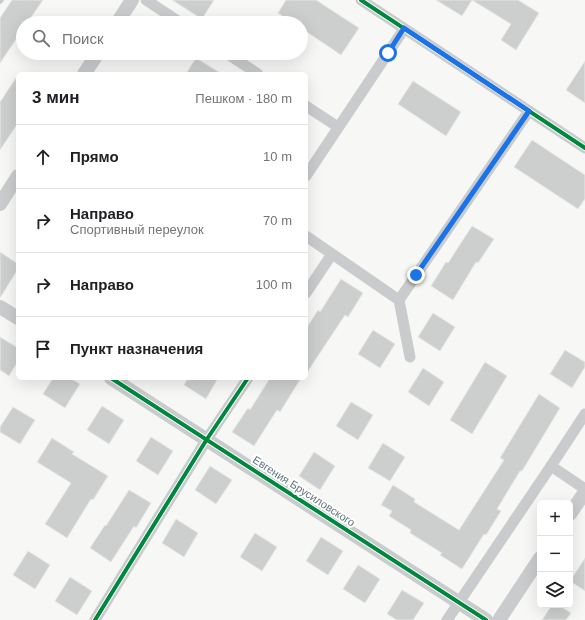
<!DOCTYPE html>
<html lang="ru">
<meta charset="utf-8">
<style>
:root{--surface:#fff;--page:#f2f2f2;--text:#202124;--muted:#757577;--line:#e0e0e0}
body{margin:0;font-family:Arial,sans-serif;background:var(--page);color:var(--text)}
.controls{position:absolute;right:12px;bottom:12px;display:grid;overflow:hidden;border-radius:6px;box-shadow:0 4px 16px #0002}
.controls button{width:36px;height:36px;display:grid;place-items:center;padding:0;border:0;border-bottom:1px solid var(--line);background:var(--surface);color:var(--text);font:20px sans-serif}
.stop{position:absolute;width:12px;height:12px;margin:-9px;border:3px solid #1a73e8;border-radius:50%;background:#fff}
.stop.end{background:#1a73e8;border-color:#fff;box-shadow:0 1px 4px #0008}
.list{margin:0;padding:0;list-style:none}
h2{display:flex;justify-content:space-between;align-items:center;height:52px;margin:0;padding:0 16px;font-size:17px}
h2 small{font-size:13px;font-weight:400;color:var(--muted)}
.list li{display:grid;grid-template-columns:26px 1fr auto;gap:12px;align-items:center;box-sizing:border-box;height:64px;padding:0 16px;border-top:1px solid var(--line)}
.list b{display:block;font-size:15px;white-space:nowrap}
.list p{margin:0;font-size:13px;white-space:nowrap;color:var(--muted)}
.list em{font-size:13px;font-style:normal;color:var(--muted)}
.icon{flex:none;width:22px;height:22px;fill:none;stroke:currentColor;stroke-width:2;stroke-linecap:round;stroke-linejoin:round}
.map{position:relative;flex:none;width:585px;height:620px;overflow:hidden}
.search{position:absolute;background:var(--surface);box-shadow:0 4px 16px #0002;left:16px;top:16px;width:292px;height:44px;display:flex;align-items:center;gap:10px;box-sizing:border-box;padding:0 14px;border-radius:22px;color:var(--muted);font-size:15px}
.panel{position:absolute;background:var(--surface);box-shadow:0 4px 16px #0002;left:16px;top:72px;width:292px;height:308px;border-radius:6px}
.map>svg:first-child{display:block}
</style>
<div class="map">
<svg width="585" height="620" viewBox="0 0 585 620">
<rect width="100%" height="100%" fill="#f7f7f6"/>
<g fill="#cdcfcf" stroke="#e6e6e6">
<path d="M12,0H43L27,23H23V29L0,63V18Z"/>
<path d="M172,0H214L202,19Z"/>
<path d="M286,0H316L359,28L341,55L301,28V23H293L278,13Z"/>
<path d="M436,0H472L462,16Z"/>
<path d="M472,0H518L539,13L516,50L501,40L511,24Z"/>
<path d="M196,58L222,74H186Z"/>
<path d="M585,61V103L566,90Z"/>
<path d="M18,75V123L0,150V102Z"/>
<path d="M413,81L461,112L446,136L398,104Z"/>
<path d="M532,140L585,175V199L578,209L514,167Z"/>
<path d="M472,226L494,239L478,263L476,262L453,300L431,286L446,262L448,263Z"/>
<path d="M0,252L18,264V269L0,298Z"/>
<path d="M341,279L363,293L348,317L345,315L306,374V329L318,310L320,312Z"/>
<path d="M433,313L455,327L440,351L418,337Z"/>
<path d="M373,330L395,344L380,368L358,354Z"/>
<path d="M0,337L18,348V361L9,376L0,370Z"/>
<path d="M565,350L585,362V367L572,388L550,374Z"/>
<path d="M485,362L507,376L472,434L450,420Z"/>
<path d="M423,368L444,382L429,406L408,392Z"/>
<path d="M53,378H70L80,384L65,408L43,394Z"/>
<path d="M188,378H218L206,399L184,385Z"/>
<path d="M270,378H301L280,412L277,410L254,446L232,432L248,408L250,410Z"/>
<path d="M539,394L560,408L522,471H520L497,509L501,511L486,535L484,534L462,569L440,555L442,553L410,533L411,530L389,516L392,511L381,505L393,485L415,499L414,502L459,530L504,460L500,458Z"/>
<path d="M351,402L373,415L358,440L336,426Z"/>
<path d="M102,406L124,420L109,444L87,430Z"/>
<path d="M13,407L35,420L20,444L0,432V427Z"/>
<path d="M151,437L173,451L158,475L136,461Z"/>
<path d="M52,438L74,452L72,454L108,476L93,500L91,499L67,538L45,524L71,483L37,462Z"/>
<path d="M383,443L405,457L390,481L368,468Z"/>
<path d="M314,452L335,466L320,490L299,476Z"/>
<path d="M210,466L232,480L216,504L195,490Z"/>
<path d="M129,490L151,503L136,528L134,526L111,562L90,548L105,525L106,526Z"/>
<path d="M176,519L198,533L184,557L162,543Z"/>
<path d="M255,533L277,547L262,571L240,557Z"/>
<path d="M321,537L343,551L328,575L306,561Z"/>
<path d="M28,551L50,565L35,589L13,575Z"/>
<path d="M585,558V591L570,581Z"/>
<path d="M358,565L380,579L365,603L343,589Z"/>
<path d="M70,577L92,591L77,615L55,601Z"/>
<path d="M402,590L424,603L413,620H397L387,614Z"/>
<path d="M552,605H558L571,613L566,620H542Z"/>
</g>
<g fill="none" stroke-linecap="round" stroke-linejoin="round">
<path stroke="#c9cbcc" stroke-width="5.5" d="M0,1L1,0"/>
<g stroke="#c9cbcc" stroke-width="11">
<path d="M146,0L181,23"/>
<path d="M361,0L585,148"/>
<path d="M226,53L258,74"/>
<path d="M306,106L338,127"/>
<path d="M306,176L404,29"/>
<path d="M306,236L399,300L410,357"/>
<path d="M306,293L332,254"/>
<path d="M399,300L529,111"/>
<path d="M551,466L585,489"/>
<path d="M95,620L207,439L248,378"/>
<path d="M447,620L551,466L585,414"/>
</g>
<g stroke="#c9cbcc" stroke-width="14">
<path d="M117,23L132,0"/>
<path d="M84,74L98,53"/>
<path d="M0,204L18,176"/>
<path d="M0,307L18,318"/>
<path d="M111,378L486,620"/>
<path d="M570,514L585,492"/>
<path d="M499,620L540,558"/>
</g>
<defs>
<g id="cycleway">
<path d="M361,0L585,148"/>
<path d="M111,378L486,620"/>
<path d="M95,620L207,439L248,378"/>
</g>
</defs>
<use href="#cycleway" stroke="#fff" stroke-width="6"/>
<use href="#cycleway" stroke="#00873e" stroke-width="4"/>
</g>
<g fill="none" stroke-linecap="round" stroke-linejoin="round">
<path stroke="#1a73e8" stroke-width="5" d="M388,53L404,28L529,111L416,275"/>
</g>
<g text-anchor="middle" stroke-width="4" stroke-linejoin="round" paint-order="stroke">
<g font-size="11" fill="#63767f" stroke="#fff">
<text transform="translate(304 491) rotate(33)" y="4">Евгения Брусиловского</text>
</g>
</g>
</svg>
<div class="controls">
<button>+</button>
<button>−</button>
<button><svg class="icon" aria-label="layers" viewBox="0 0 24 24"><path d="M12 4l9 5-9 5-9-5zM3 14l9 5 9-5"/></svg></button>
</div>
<div class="stop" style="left:388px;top:53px"></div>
<div class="stop end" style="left:416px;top:275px"></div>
<div class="search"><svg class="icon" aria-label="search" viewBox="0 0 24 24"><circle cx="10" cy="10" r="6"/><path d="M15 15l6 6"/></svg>Поиск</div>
<section class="panel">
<h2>3 мин<small>Пешком · 180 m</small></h2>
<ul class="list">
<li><svg class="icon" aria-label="ahead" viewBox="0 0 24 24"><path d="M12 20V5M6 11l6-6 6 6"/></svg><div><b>Прямо</b></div><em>10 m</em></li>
<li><svg class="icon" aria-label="right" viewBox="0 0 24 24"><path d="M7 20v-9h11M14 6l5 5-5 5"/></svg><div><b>Направо</b><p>Спортивный переулок</p></div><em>70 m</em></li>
<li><svg class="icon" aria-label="right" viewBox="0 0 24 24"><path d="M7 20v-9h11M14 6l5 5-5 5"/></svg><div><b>Направо</b></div><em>100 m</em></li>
<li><svg class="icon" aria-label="arrive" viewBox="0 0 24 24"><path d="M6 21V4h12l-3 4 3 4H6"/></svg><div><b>Пункт назначения</b></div></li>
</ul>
</section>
</div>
